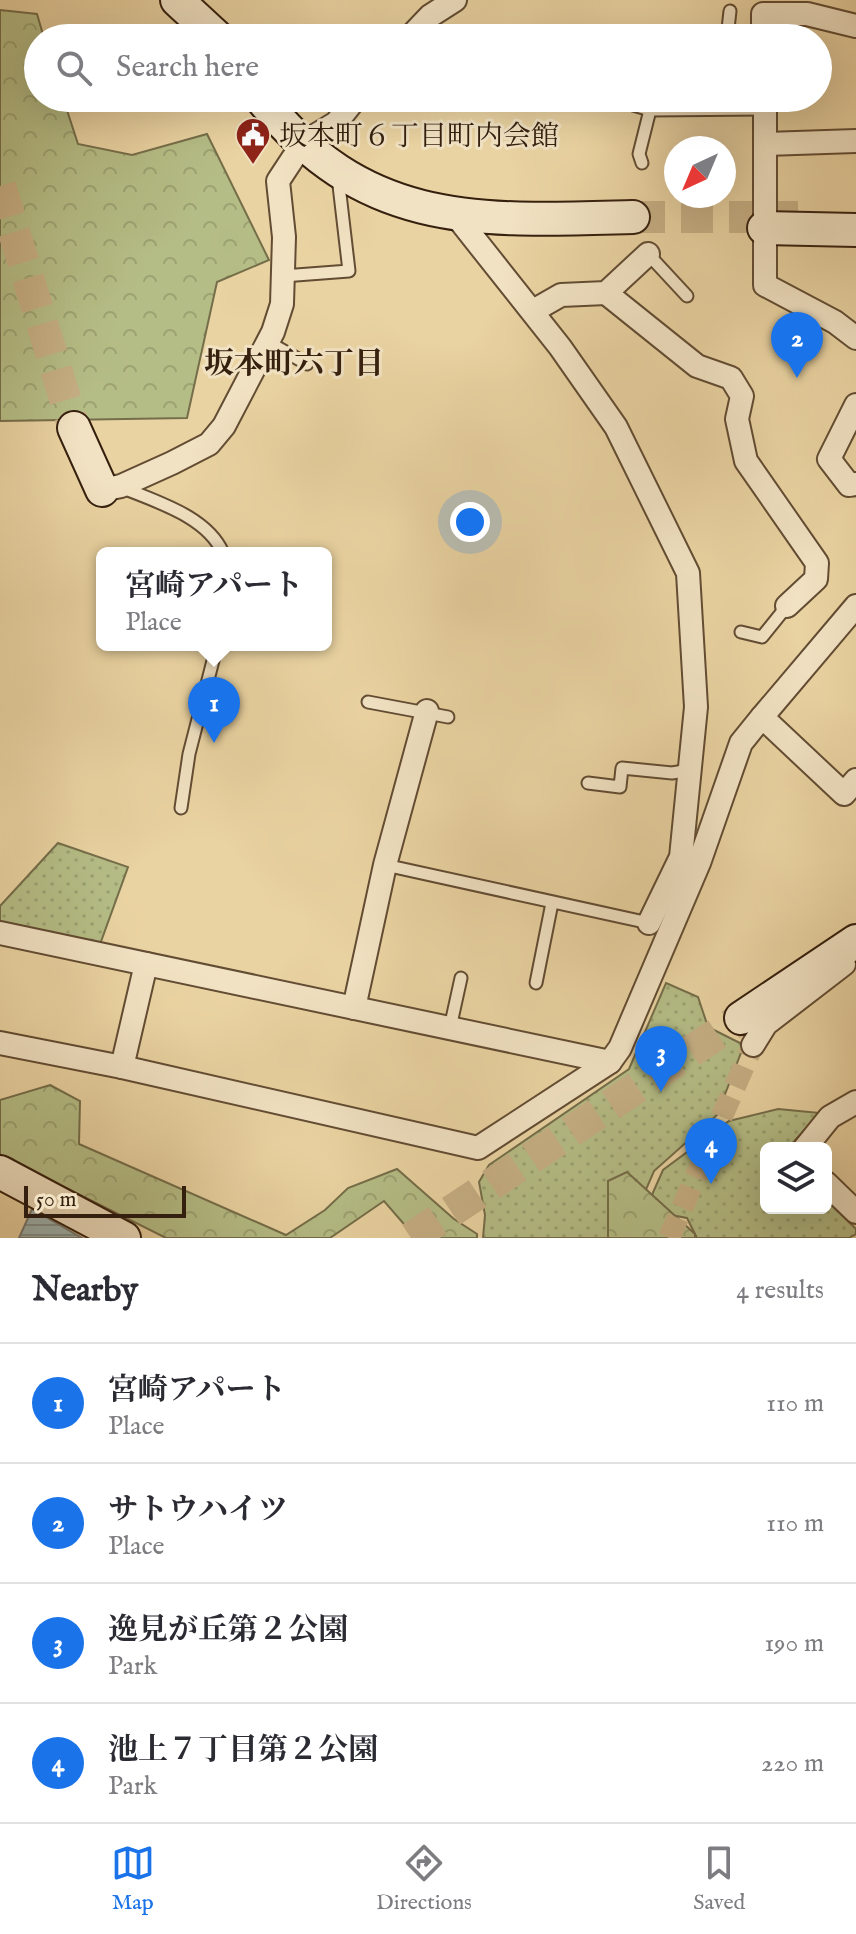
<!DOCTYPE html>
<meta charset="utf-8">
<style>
:root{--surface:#fff;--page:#f2f2f3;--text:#2b2b33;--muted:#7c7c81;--line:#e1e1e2;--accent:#1a73e8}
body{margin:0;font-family:"IM FELL English","Noto Serif JP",serif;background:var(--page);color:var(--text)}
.controls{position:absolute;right:24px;bottom:24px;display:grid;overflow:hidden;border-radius:12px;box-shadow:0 8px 32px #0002}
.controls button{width:72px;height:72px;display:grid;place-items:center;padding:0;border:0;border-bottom:2px solid var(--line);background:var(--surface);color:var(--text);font:40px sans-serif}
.compass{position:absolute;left:664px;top:136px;width:72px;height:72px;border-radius:50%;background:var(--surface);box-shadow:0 8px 32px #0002;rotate:224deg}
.scale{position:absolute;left:24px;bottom:20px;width:162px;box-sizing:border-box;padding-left:8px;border:4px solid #351f0e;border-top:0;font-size:22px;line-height:28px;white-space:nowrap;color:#351f0e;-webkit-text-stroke:6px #f1e2c3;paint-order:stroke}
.you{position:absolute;left:470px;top:522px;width:28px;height:28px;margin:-20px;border:6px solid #fff;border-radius:50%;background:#1a73e8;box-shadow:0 0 0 12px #1a73e833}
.badge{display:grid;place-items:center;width:52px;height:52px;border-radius:50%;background:var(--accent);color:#fff;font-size:26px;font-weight:700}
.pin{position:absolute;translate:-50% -66px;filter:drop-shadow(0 2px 4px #0008)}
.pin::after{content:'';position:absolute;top:42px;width:28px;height:24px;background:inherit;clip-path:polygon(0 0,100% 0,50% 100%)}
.popup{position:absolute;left:96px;top:547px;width:236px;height:104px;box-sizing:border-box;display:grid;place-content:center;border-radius:12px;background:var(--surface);filter:drop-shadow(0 2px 6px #0005);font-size:26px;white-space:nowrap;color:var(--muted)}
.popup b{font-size:30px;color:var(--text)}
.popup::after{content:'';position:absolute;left:50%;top:100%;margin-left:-16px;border:16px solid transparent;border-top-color:var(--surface)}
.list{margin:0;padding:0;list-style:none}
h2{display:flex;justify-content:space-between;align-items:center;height:104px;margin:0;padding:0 32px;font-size:34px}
h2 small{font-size:26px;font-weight:400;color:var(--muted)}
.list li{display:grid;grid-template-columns:52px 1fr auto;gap:24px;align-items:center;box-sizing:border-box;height:120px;padding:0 32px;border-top:2px solid var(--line)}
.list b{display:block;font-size:30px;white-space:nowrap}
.list p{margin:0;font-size:26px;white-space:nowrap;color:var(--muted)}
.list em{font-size:26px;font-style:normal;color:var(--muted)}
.icon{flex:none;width:44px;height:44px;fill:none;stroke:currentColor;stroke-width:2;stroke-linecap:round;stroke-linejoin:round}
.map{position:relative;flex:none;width:856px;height:1238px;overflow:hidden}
.search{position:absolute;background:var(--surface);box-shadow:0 8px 32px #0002;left:24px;right:24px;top:24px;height:88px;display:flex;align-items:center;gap:20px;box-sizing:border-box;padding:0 28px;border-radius:44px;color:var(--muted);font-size:30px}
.sheet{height:584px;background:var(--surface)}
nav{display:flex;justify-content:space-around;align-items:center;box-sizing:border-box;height:112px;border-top:2px solid var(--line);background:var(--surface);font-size:22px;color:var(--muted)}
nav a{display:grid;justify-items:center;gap:4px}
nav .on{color:var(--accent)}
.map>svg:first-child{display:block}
</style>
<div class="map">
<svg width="856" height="1238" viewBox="0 0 856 1238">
<defs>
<pattern id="green-dots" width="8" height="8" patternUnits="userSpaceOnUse" patternTransform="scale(2)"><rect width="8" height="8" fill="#b5bd86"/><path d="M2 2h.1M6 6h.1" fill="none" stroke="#9ca272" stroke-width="1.8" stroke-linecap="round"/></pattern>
<pattern id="forest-crowns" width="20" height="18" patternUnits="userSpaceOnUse" patternTransform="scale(2)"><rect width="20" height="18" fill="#b5bd86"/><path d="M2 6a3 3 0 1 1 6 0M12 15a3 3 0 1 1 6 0" fill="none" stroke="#9ca272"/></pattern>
<pattern id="water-rules" width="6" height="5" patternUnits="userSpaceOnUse" patternTransform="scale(2)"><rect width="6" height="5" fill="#9eb4b2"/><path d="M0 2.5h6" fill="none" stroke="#82928f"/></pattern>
</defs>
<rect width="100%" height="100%" fill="#ead3a2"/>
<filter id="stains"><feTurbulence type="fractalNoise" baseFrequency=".0025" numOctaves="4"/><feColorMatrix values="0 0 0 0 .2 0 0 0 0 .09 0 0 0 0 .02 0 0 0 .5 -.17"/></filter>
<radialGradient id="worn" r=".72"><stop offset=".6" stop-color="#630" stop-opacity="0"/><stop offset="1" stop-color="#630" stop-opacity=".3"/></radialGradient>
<g fill="url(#green-dots)" stroke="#756e4a" stroke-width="2">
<path d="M58,843L128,867L99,947L0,925V906Z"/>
<path d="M666,983L698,997L708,1027L744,1045L717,1115L654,1171L625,1238H483L485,1215L479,1182L489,1165L629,1069Z"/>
<path d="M778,1109L820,1113L788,1148H766V1208H826V1200L856,1229V1234L849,1238H697L687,1218L660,1213L651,1197L663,1170L729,1121Z"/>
</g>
<g fill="url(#forest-crowns)" stroke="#756e4a" stroke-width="2">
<path d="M0,10L37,14L44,38H38V98H63L78,144L132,155L207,134L269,260L217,282L187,418L0,421Z"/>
<path d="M50,1085L80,1101L79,1144L286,1235L325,1210L348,1188L397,1169L454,1219L477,1234V1238H416L384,1201L330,1238H166L0,1155V1100Z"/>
<path d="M627,1172L695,1234V1238H608V1181Z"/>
</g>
<path fill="url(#water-rules)" stroke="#747870" stroke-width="2" d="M32,1209L82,1238H19Z"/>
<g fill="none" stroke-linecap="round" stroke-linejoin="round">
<path stroke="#c6af84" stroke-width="22" stroke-dasharray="22 11" stroke-linecap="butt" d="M669,1238L753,1045"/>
<g stroke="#c6af84" stroke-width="32" stroke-dasharray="32 16" stroke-linecap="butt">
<path d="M0,186L74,428"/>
<path d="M633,217H798"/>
<path d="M411,1238L741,1018"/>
</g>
<defs>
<g id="lane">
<path d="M727,38L730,11"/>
<path d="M610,98L650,110L765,109"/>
<path d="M642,163L639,154L650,110"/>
<path d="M648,254L687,296"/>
<path d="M283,276L349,271L338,177"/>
<path d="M268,342L307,364"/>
<path d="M121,487C156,502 207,516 223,553"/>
<path d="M741,632L762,637L787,606"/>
<path d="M368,702L448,717"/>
<path d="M588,783L620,787L622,768L672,773L690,770"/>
<path d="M181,808L189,754L217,645"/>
<path d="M385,865L649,923"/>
<path d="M536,983L552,903"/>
<path d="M450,1028L461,978"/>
</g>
<g id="street">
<path d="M409,38L430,16L455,0"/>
<path d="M763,38V14H807L856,26"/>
<path d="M765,98V285L835,322L856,338"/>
<path d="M766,144L856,141"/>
<path d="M457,217L560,347L616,427L688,573L696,707L681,857L649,923"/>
<path d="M606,293L697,366L731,378L742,396L737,419L746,461L817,563L816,579L787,606"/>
<path d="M533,311L561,295L606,293L648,254"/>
<path d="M856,405L829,459L849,485L856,484"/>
<path d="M102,490L121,486L172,463L209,444L224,426L273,332L282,304L284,237L278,181L303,143L336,123L356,98"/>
<path d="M856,606L762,717L844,794L856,780"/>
<path d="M0,933L610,1062"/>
<path d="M354,1008L385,865L427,711"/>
<path d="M0,1043L122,1067L478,1148L610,1062L620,1048L699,863L741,743L762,717"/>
<path d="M753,1045L766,1024L844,964"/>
<path d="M122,1067L146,964"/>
<path d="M805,1148L830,1117L856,1102"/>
<path d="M826,1183L856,1212"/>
</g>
<g id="secondary">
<path d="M177,0L218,38"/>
<path d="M261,98C365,230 481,221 633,217"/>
<path d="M764,228L856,230"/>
<path d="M74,428L102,490"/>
<path d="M741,1018L856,941"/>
<path d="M0,1172L124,1238"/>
</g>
</defs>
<use href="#lane" stroke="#624c33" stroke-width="15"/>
<use href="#street" stroke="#624c33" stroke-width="26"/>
<use href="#secondary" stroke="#351f0e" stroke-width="36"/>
<use href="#lane" stroke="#f1e2c3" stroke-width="11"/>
<use href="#street" stroke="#f1e2c3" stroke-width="22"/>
<use href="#secondary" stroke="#f1e2c3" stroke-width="32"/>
</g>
<defs>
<symbol id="civic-pin" viewBox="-11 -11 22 30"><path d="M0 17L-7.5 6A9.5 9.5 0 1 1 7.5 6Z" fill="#8f2418" stroke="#f1e2c3"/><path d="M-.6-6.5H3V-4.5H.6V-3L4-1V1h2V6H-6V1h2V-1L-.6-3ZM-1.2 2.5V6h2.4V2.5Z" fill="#fff"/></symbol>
</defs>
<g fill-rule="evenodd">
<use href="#civic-pin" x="233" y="115" width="40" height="54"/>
</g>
<g text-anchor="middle" stroke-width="6" stroke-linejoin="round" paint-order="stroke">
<g font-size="28" fill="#351f0e" stroke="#f1e2c3" text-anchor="start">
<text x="279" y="145">坂本町６丁目町内会館</text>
</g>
<g font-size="30" font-weight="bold" fill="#351f0e" stroke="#f1e2c3">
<text x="294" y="373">坂本町六丁目</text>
</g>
</g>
<rect width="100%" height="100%" filter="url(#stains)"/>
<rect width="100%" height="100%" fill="url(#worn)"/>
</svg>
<div class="controls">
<button><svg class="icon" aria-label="layers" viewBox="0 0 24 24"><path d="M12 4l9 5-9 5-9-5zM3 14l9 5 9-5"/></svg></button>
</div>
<svg class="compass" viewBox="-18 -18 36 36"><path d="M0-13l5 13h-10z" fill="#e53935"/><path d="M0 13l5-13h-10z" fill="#7c7c81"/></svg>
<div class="scale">50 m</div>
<div class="you"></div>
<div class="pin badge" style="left:214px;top:743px">1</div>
<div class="popup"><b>宮崎アパート</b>Place</div>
<div class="pin badge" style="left:797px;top:378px">2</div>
<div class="pin badge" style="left:661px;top:1092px">3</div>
<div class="pin badge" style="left:711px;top:1184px">4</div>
<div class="search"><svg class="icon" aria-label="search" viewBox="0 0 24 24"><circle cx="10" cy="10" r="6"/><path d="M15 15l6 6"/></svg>Search here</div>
</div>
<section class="sheet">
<h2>Nearby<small>4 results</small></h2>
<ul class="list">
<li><span class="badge">1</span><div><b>宮崎アパート</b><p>Place</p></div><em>110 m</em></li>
<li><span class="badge">2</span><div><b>サトウハイツ</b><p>Place</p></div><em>110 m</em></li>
<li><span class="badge">3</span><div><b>逸見が丘第２公園</b><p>Park</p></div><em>190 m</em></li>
<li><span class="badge">4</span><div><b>池上７丁目第２公園</b><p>Park</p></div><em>220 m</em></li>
</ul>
</section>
<nav>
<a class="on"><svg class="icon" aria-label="map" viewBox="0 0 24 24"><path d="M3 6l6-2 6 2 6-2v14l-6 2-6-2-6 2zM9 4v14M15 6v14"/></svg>Map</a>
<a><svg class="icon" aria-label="directions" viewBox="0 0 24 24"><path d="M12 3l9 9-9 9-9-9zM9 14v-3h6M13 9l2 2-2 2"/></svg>Directions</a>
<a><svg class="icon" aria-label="saved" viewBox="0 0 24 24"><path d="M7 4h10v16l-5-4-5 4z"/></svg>Saved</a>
</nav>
